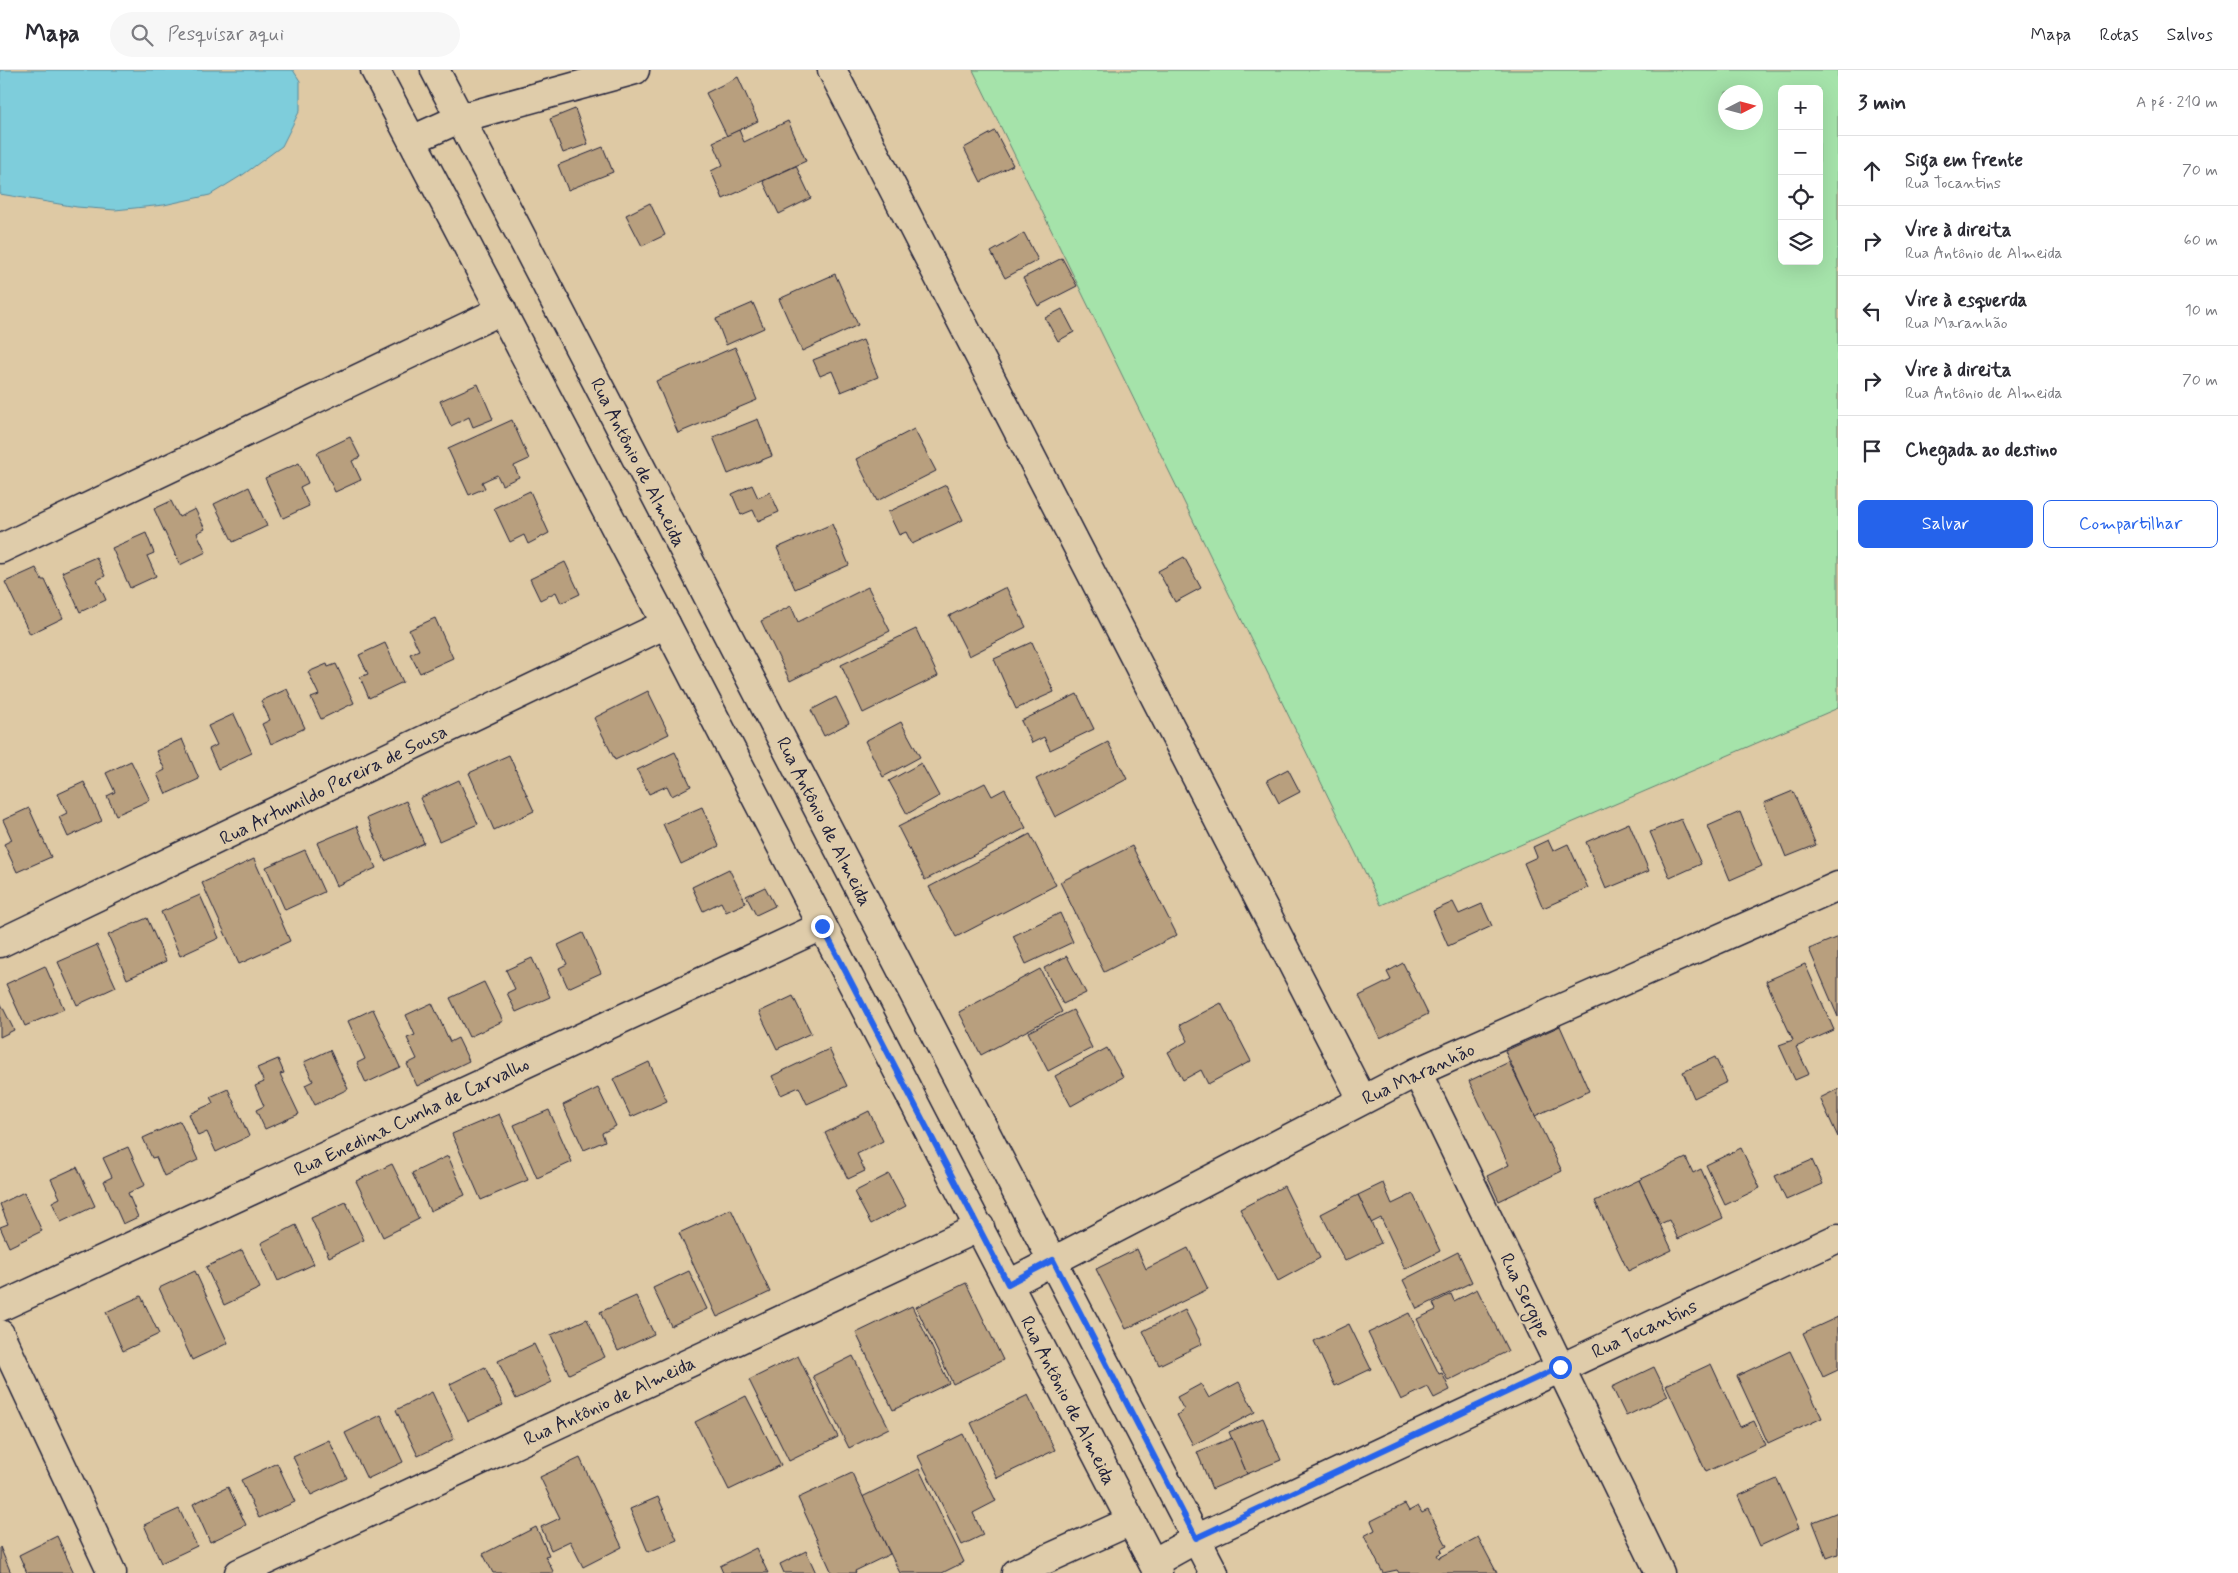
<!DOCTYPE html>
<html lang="pt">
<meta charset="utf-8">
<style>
:root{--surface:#fff;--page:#f7f7f7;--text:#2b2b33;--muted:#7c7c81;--line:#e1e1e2;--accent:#2563eb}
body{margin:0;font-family:Mynerve,sans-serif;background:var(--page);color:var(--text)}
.controls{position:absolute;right:15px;top:15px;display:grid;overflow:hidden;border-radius:8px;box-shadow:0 5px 20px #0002}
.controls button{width:45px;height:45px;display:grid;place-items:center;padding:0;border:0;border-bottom:1px solid var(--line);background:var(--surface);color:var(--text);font:25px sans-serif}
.compass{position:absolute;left:1718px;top:15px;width:45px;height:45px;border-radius:50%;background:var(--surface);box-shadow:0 5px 20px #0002;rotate:84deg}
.stop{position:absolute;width:15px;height:15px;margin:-11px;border:4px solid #2563eb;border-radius:50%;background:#fff}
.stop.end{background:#2563eb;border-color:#fff;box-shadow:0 1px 5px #0008}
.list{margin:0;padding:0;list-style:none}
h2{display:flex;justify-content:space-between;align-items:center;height:65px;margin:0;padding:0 20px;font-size:21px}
h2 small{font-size:16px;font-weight:400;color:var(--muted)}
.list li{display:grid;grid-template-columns:32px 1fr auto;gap:15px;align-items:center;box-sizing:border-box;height:70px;padding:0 20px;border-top:1px solid var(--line)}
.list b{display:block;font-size:19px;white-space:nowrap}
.list p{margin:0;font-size:16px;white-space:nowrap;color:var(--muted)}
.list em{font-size:16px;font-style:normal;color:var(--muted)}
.actions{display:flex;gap:10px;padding:15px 20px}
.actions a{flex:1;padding:11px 0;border:1px solid var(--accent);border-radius:8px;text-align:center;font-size:18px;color:var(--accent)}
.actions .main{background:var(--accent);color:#fff}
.icon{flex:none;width:28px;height:28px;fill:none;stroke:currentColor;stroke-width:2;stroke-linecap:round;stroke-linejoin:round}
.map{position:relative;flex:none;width:1838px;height:1503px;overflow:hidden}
header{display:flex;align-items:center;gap:30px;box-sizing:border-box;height:70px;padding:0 25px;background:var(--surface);border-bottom:1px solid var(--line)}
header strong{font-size:24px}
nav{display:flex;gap:28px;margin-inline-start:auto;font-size:18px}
.search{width:350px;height:45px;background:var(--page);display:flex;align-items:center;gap:12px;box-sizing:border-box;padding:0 18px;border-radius:28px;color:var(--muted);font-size:19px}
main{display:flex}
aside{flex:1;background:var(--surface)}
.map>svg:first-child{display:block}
</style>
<header>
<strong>Mapa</strong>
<div class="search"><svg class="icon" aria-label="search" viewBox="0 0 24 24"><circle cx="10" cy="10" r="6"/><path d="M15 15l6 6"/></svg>Pesquisar aqui</div>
<nav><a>Mapa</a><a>Rotas</a><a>Salvos</a></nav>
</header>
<main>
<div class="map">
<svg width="1838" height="1503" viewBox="0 0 1838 1503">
<rect width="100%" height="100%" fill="#dec9a4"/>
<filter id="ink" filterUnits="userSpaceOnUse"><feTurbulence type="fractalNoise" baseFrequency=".02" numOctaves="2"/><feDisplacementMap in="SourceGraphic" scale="10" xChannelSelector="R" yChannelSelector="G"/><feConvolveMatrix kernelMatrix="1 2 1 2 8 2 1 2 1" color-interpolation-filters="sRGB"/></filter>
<g filter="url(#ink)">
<path fill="#a5e3aa" stroke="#648272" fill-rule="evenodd" d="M973,0H1838V638L1381,835ZM1782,19H1819V191H1782ZM1726,22H1756V52H1726Z"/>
<path fill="#7ecddb" stroke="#59899b" d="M0,0H293L300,11V40L282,76L244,104L210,125L164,135L115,140L77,137L0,124Z"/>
<g fill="#b89f7e" stroke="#22223b">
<path d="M738,7L758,51L727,66L706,23Z"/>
<path d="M575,39L588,74L563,83L550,49Z"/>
<path d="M788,51L806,91L723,129L711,101L723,95L713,72L739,60L744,72Z"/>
<path d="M995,61L1013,95L981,112L964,78Z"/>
<path d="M603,77L613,102L568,120L558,95Z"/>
<path d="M796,96L811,128L779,144L763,111Z"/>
<path d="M650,133L665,165L642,176L626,145Z"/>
<path d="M1024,163L1038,190L1005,208L991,182Z"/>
<path d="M1062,188L1077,216L1038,236L1023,208Z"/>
<path d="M835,204L858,255L802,281L779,229Z"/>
<path d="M753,233L764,258L726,275L716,249Z"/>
<path d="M1062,239L1074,262L1058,271L1045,248Z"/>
<path d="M863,270L878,307L841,322L832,301L820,306L813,290Z"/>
<path d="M735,277L757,330L678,363L656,311Z"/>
<path d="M478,314L493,349L473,357L469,347L451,356L440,331Z"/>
<path d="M758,349L772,386L728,404L713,367Z"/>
<path d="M512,350L529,389L514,396L519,407L502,415L497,405L482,412L485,418L469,425L448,379Z"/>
<path d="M914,359L936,401L877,431L856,389Z"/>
<path d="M350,367L360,387L352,391L361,410L335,422L317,383Z"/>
<path d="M299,393L308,413L300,417L309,436L283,448L265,408Z"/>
<path d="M752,415L758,428L770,422L779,442L758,451L753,440L741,445L732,424Z"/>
<path d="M946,415L963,450L912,474L906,462L899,465L888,442Z"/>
<path d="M249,417L267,456L233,472L214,434Z"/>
<path d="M530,421L549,463L528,474L524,465L510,472L494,438Z"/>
<path d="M171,431L179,447L195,439L205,459L197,463L206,482L180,495L154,439Z"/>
<path d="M832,454L849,495L795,519L777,478Z"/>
<path d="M146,463L154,483L147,486L156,506L130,518L112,478Z"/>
<path d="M96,487L105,506L97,510L106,530L80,542L62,502Z"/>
<path d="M1184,487L1201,518L1175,532L1158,501Z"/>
<path d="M565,492L580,524L561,533L556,522L540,530L530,509Z"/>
<path d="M36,498L42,510H45L63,548L30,564L5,512Z"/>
<path d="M868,517L890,561L790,611L761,551L791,536L798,552Z"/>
<path d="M1006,517L1026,557L969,586L949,546Z"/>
<path d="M435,548L453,588L420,603L410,584L419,580L409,560Z"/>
<path d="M916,559L938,606L863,643L841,595Z"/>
<path d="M1032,572L1054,622L1016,639L994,589Z"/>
<path d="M385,573L403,612L369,628L360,607L368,604L359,585Z"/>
<path d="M327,594L328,597L336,594L354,633L321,649L311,628L319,625L308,602Z"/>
<path d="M287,619L305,658L271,674L262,654L270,650L261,631Z"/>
<path d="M648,621L669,664L615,690L594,648Z"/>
<path d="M1077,624L1094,659L1050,680L1044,667L1032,673L1021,651Z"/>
<path d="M836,627L849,653L824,666L811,640Z"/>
<path d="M234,644L252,683L218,699L209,679L217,675L208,656Z"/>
<path d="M901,652L920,687L883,707L865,671Z"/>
<path d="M182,669L199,709L166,724L157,704L165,700L156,681Z"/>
<path d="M1108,672L1127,709L1055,747L1036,709Z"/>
<path d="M675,682L691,716L672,726L667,716L649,724L637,700Z"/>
<path d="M509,685L534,741L494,760L469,703Z"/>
<path d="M131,691L150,730L116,745L107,726L115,722L106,703Z"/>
<path d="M921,693L939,726L907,744L889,711Z"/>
<path d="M1288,699L1300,722L1279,733L1267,710Z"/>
<path d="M459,710L478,754L439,771L420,728Z"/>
<path d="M84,712L102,751L68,767L59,747L67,743L58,724Z"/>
<path d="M985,713L992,726L1005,719L1026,758L925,810L898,757Z"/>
<path d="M1793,721L1816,775L1786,787L1764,733Z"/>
<path d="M406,731L424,773L385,791L367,748Z"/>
<path d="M702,737L719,776L681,794L663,754Z"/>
<path d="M29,738L51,787L17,802L4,774L12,770L3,750Z"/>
<path d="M1740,742L1762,796L1730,810L1708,756Z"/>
<path d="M1681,749L1701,794L1670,808L1650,762Z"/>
<path d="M1629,753L1649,801L1606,819L1586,772Z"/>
<path d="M357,756L376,798L336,816L317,773Z"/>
<path d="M1030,764L1056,815L956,867L929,817Z"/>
<path d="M1548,770L1553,781L1568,774L1588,818L1543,838L1524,793L1537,787L1533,777Z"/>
<path d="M1132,776L1177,865L1104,902L1060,812Z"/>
<path d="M305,780L324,822L285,840L266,797Z"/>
<path d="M254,789L290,871L239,894L202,813Z"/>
<path d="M729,799L746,833L726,842L721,832L703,841L692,817Z"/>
<path d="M765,817L775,836L756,845L746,826Z"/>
<path d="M200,825L219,868L180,886L161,842Z"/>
<path d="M1453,832L1459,844L1482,834L1492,856L1448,876L1433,841Z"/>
<path d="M1060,843L1073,872L1026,894L1013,866Z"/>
<path d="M147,848L166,891L127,909L108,865Z"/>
<path d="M583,863L601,903L568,918L559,898L567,894L558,875Z"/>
<path d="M1838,867V947L1809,879Z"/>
<path d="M97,875L116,917L77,935L58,892Z"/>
<path d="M1067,886L1086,923L1063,934L1044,898Z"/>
<path d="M532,888L550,927L516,942L507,923L515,919L506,900Z"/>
<path d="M1403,893L1428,944L1380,968L1359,926L1391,910L1387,902Z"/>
<path d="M1805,894L1834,960L1796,977L1809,1004L1795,1010L1779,975L1793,970L1766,911Z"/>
<path d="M45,896L64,939L25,956L6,914Z"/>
<path d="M1040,899L1062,942L981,985L959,942Z"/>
<path d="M484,912L503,951L469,967L450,928Z"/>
<path d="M793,926L811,963L777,979L759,942Z"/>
<path d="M0,932L14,960L0,967Z"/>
<path d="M432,933L450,972L458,968L469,991L417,1016L407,994L417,989L407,968L415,965L406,945Z"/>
<path d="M1221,933L1251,991L1208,1014L1201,1000L1183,1010L1168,982L1188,971L1180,955Z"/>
<path d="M373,939L400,997L366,1013L357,993L365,989L348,951Z"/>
<path d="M1073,940L1092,978L1048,1001L1028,962Z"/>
<path d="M1560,956L1589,1021L1535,1046L1505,981Z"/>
<path d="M1107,978L1123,1007L1071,1036L1055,1006Z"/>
<path d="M829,979L847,1016L807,1034L799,1017L781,1025L772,1006Z"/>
<path d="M330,980L348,1019L315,1035L305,1015L313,1011L304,992Z"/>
<path d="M1715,987L1727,1012L1694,1028L1683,1002Z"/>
<path d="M278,989L284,1003L280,1004L299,1044L265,1059L256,1040L264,1036L255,1016L264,1012L257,998Z"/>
<path d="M649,992L667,1031L631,1047L613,1009Z"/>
<path d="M1509,992L1562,1101L1499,1131L1487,1106L1509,1095L1469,1011Z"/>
<path d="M598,1018L616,1056L602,1063L605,1071L584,1080L563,1035Z"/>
<path d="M228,1019L249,1066L216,1082L207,1062L198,1066L189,1044L213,1033L210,1027Z"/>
<path d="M1838,1019V1067L1820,1028Z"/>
<path d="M549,1040L572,1092L537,1108L514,1055Z"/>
<path d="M869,1041L883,1071L857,1084L865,1101L848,1109L825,1063Z"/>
<path d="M499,1044L528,1110L481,1130L452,1064Z"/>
<path d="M180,1051L198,1090L164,1106L156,1087L152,1088L143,1068Z"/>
<path d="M128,1077L145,1115L128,1123L138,1147L123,1154L104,1111L112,1107L103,1088Z"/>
<path d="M1741,1078L1760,1118L1725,1135L1706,1095Z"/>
<path d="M448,1086L465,1125L430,1141L412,1103Z"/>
<path d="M1686,1088L1693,1103L1701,1099L1723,1148L1678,1169L1669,1150L1660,1154L1639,1110Z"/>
<path d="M1812,1090L1823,1114L1786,1130L1775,1106Z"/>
<path d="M392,1094L419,1149L383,1167L356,1111Z"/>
<path d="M77,1097L95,1136L61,1152L52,1132L60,1128L51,1109Z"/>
<path d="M889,1104L906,1136L871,1154L854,1122Z"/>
<path d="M1639,1110L1672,1180L1628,1201L1595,1131Z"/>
<path d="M1383,1113L1392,1134L1413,1124L1440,1181L1405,1199L1381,1148L1371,1153L1358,1125Z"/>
<path d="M1284,1116L1320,1188L1278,1211L1240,1139Z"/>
<path d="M24,1122L42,1161L9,1177L0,1157L8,1154L0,1134Z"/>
<path d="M1358,1125L1381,1173L1345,1191L1321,1144Z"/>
<path d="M346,1132L364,1170L329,1187L311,1148Z"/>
<path d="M731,1139L770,1222L717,1247L679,1163Z"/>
<path d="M296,1155L314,1194L278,1211L261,1173Z"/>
<path d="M1188,1178L1208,1219L1126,1259L1096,1199L1137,1179L1146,1199Z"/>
<path d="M242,1180L260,1218L224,1235L206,1197Z"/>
<path d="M1458,1182L1472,1212L1417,1239L1403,1210Z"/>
<path d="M195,1201L228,1273L192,1290L159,1218Z"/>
<path d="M689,1201L707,1239L671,1256L653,1218Z"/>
<path d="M966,1213L1003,1290L953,1314L916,1237Z"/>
<path d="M1477,1219L1508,1281L1448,1311L1417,1249L1436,1240L1433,1233L1451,1224L1454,1231Z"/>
<path d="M141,1226L159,1264L123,1281L106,1242Z"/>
<path d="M636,1226L654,1264L618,1281L600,1242Z"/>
<path d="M912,1236L949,1313L893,1340L856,1263Z"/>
<path d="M1185,1240L1202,1274L1159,1295L1143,1261Z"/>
<path d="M1409,1243L1439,1304L1442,1303L1450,1320L1434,1328L1428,1317L1401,1330L1368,1263Z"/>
<path d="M1838,1247V1300L1823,1307L1803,1263Z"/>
<path d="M587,1249L605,1287L569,1304L551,1265Z"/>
<path d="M1349,1254L1371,1299L1335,1316L1314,1271Z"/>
<path d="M534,1274L552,1312L516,1329L498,1291Z"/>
<path d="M1790,1281L1822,1348L1768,1373L1737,1306Z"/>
<path d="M798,1286L838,1367L789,1391L749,1310Z"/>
<path d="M853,1286L889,1358L849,1378L813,1306Z"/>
<path d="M1711,1294L1740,1357L1754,1351L1765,1375L1706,1402L1666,1315Z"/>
<path d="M485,1297L503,1335L468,1351L450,1314Z"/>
<path d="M1654,1297L1668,1326L1626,1346L1612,1317Z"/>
<path d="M1239,1312L1255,1342L1193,1375L1177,1345L1184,1340L1177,1327L1201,1314L1209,1328Z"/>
<path d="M432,1322L454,1369L418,1386L396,1340Z"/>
<path d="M1028,1325L1055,1380L997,1408L971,1353Z"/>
<path d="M746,1326L781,1395L729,1420L695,1352Z"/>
<path d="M381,1345L403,1392L367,1409L345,1363Z"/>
<path d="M1263,1348L1281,1390L1247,1404L1229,1362Z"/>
<path d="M963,1364L996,1431L973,1443L983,1465L962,1475L918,1386Z"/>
<path d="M1232,1368L1247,1404L1212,1419L1197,1382Z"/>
<path d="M329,1370L347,1408L311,1425L293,1387Z"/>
<path d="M580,1388L622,1477L583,1497L570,1471L551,1480L541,1457L560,1448L540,1407Z"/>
<path d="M277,1393L295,1432L259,1448L241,1410Z"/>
<path d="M919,1399L964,1492L942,1503H900L862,1427Z"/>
<path d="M852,1403L890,1484L855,1501L856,1503H832L798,1428Z"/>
<path d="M1777,1409L1799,1458L1760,1476L1738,1426Z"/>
<path d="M228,1417L246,1455L210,1472L193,1434Z"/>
<path d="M658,1427L677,1470L648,1482L630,1439Z"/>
<path d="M1405,1434L1409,1441L1418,1436L1422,1443L1428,1440L1447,1476L1441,1479L1442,1482L1437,1485L1439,1488L1478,1467L1497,1503H1399L1397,1500L1383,1503L1364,1466L1375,1460L1371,1451Z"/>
<path d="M179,1439L197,1476L161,1493L144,1455Z"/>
<path d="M1838,1442V1484L1827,1488L1813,1452Z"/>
<path d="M536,1457L549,1485L545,1486L554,1503H493L483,1484Z"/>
<path d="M57,1466L74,1503H27L19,1485Z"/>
<path d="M0,1477L11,1503H0Z"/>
<path d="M756,1478L768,1503H723L720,1496Z"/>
<path d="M806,1481L816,1503H784L780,1494Z"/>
</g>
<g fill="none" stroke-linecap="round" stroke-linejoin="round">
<defs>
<g id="minor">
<path d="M375,0L666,554L1158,1503"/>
<path d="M435,0L1214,1503"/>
<path d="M832,0L1362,1029"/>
<path d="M412,70L461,48L635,0"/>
<path d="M0,479L502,240"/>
<path d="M0,873L666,554"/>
<path d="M1417,1002L1660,1503"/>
<path d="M1009,1214L1417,1002L1838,816"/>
<path d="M0,1237L822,856"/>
<path d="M0,1264L112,1503"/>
<path d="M1153,1493L1196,1469L1838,1168"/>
<path d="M239,1503L980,1157"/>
<path d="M1016,1503L1131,1451"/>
</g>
</defs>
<use href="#minor" stroke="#22223b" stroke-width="31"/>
<use href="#minor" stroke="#dfccaa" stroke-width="28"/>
</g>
</g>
<g fill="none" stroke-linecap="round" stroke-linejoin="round" filter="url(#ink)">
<path stroke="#2563eb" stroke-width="6" d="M822,856L1008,1214L1053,1190L1196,1468L1560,1297"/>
</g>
<g text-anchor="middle" stroke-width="4.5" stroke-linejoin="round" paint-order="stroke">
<g font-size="19" fill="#22223b" stroke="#dfccaa">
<text transform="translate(639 392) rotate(63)" y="7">Rua Antônio de Almeida</text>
<text transform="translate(333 714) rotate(-26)" y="7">Rua Artumildo Pereira de Sousa</text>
<text transform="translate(825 751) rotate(63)" y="7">Rua Antônio de Almeida</text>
<text transform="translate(1418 1003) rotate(-25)" y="7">Rua Maranhão</text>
<text transform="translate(411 1046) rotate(-25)" y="7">Rua Enedina Cunha de Carvalho</text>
<text transform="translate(1526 1225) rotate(64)" y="7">Rua Sergipe</text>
<text transform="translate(1644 1258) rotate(-25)" y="7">Rua Tocantins</text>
<text transform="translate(609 1330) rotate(-25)" y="7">Rua Antônio de Almeida</text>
<text transform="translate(1069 1330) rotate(63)" y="7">Rua Antônio de Almeida</text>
</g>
</g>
</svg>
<div class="controls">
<button>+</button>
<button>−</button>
<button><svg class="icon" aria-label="locate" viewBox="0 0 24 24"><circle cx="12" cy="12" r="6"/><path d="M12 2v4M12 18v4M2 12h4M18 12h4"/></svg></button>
<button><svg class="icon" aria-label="layers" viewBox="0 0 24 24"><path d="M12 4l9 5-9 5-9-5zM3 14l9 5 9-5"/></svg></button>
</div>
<svg class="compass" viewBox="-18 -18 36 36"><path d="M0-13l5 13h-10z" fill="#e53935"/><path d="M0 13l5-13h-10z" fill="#7c7c81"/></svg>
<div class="stop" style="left:1560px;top:1297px"></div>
<div class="stop end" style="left:822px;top:856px"></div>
</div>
<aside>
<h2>3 min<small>A pé · 210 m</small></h2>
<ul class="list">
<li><svg class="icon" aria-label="ahead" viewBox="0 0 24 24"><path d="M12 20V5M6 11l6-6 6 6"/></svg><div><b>Siga em frente</b><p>Rua Tocantins</p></div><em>70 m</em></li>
<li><svg class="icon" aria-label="right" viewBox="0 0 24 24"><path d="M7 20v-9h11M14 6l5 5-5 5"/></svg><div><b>Vire à direita</b><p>Rua Antônio de Almeida</p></div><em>60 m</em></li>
<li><svg class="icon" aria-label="left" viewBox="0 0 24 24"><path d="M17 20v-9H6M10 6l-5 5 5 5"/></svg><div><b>Vire à esquerda</b><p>Rua Maranhão</p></div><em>10 m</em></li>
<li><svg class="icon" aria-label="right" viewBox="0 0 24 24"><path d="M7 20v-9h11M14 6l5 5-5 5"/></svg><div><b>Vire à direita</b><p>Rua Antônio de Almeida</p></div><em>70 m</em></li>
<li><svg class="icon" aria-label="arrive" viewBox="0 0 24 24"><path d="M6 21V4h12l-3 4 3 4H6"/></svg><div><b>Chegada ao destino</b></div></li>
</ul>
<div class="actions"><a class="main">Salvar</a><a>Compartilhar</a></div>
</aside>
</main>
